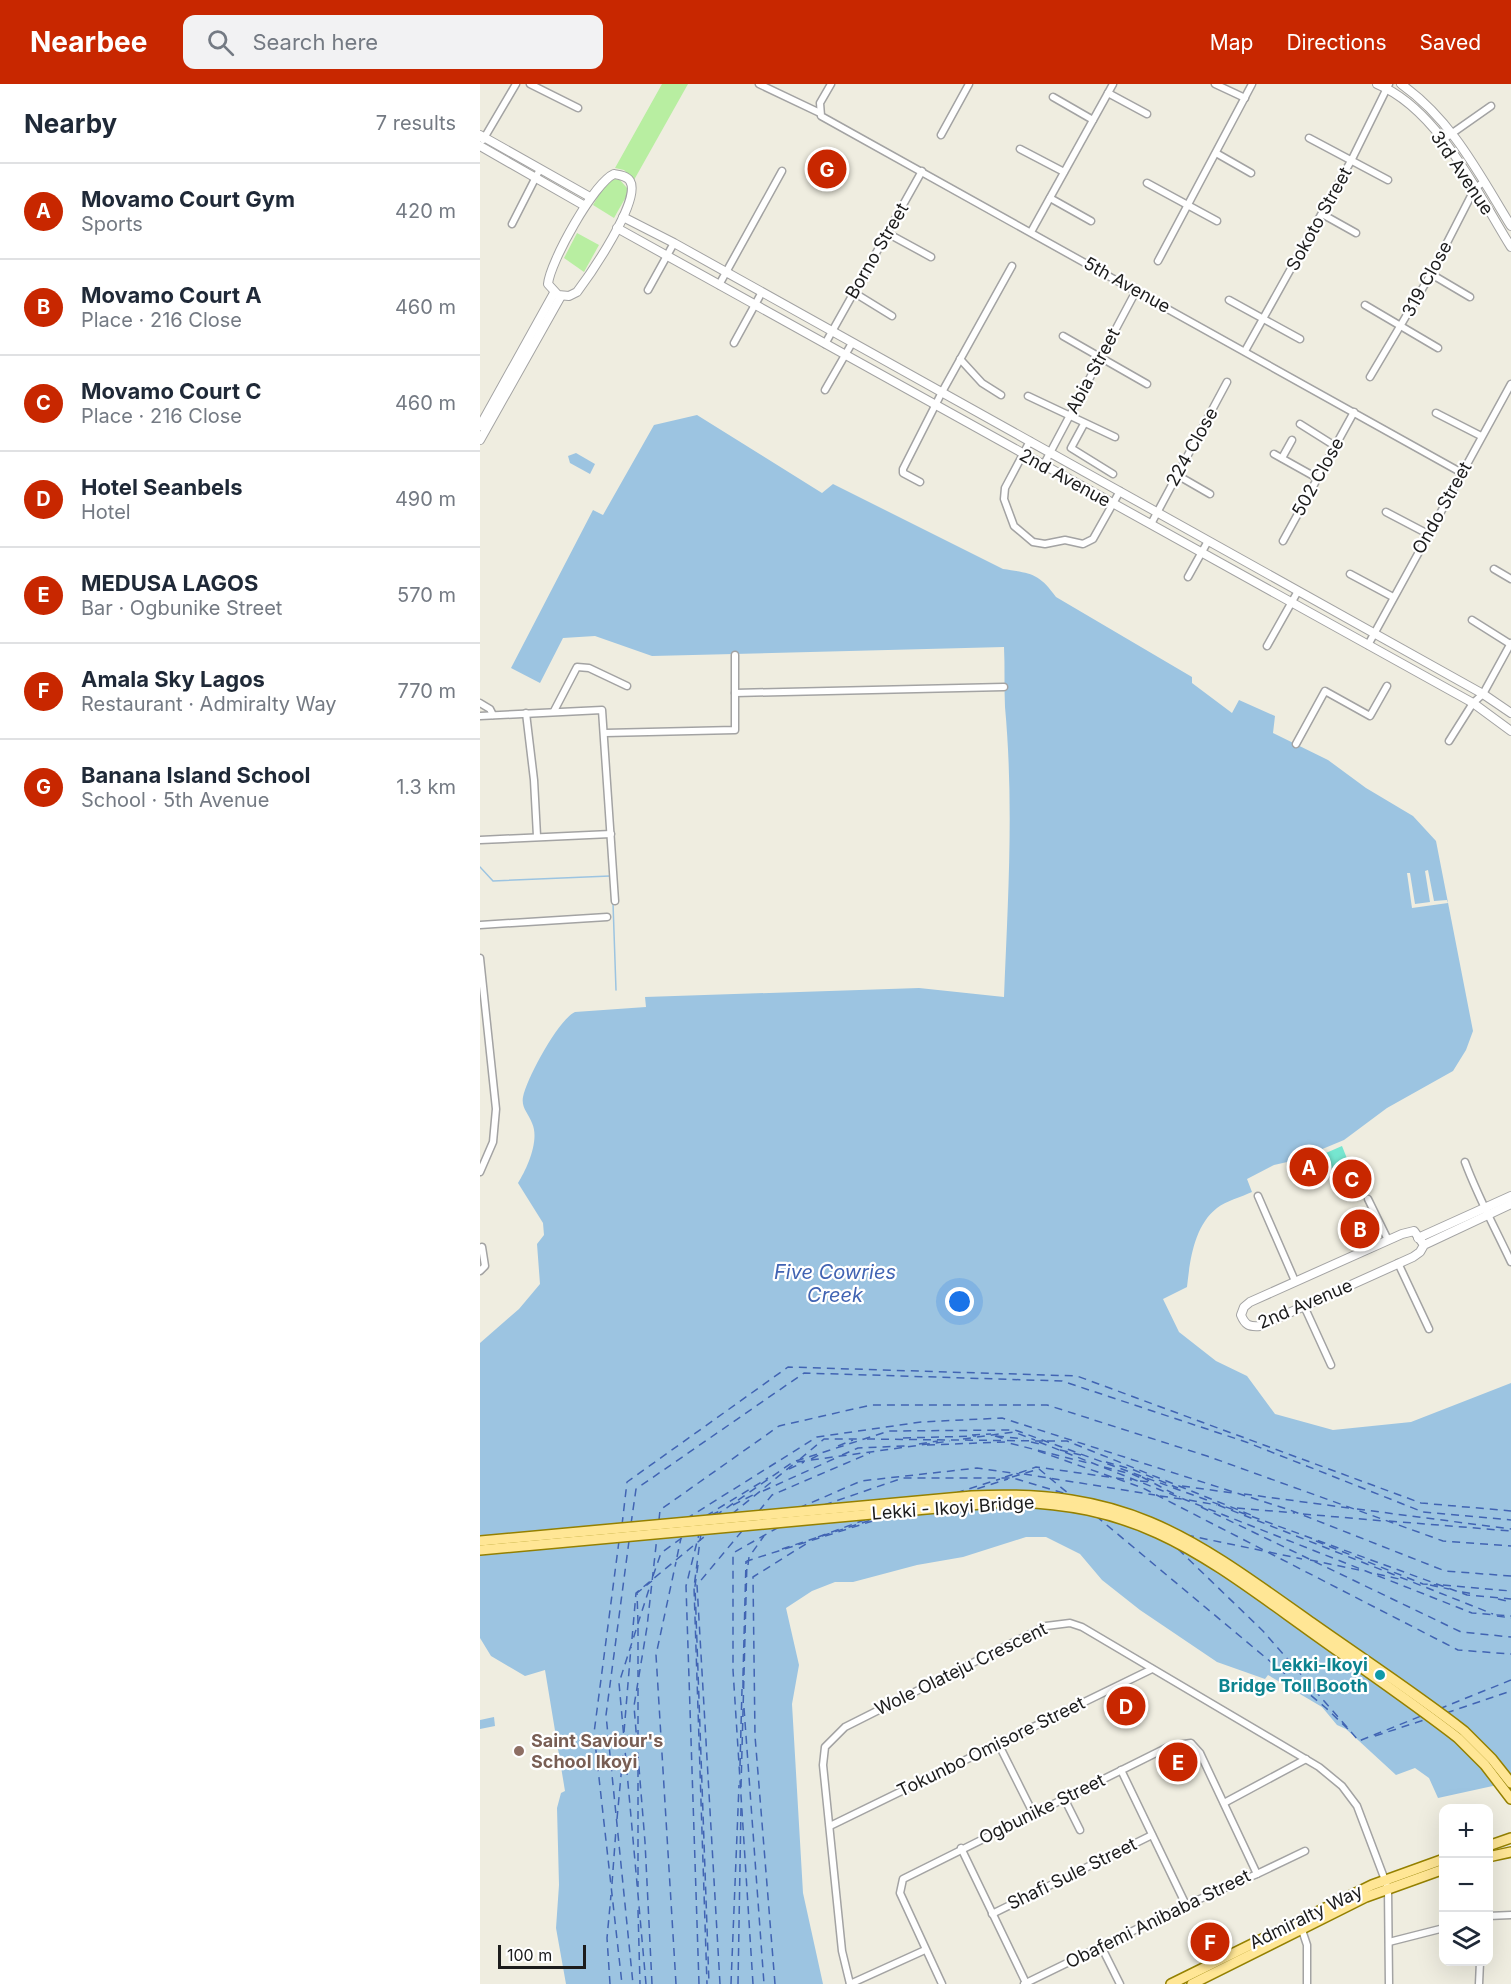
<!DOCTYPE html>
<meta charset="utf-8">
<style>
:root{--surface:#fff;--page:#f2f2f3;--text:#1f2937;--muted:#747a83;--line:#e0e1e3;--accent:#c82700}
body{margin:0;font-family:Inter,sans-serif;background:var(--page);color:var(--text)}
.controls{position:absolute;right:18px;bottom:18px;display:grid;overflow:hidden;border-radius:12px;box-shadow:0 6px 24px #0002}
.controls button{width:54px;height:54px;display:grid;place-items:center;padding:0;border:0;border-bottom:2px solid var(--line);background:var(--surface);color:var(--text);font:30px sans-serif}
.scale{position:absolute;left:18px;bottom:15px;width:88px;box-sizing:border-box;padding-left:6px;border:3px solid #1c1c1c;border-top:0;font-size:16px;line-height:21px;white-space:nowrap;color:#1c1c1c;-webkit-text-stroke:4px #fff;paint-order:stroke}
.you{position:absolute;left:480px;top:1218px;width:21px;height:21px;margin:-15px;border:4px solid #fff;border-radius:50%;background:#1a73e8;box-shadow:0 0 0 9px #1a73e833}
.badge{display:grid;place-items:center;width:39px;height:39px;border-radius:50%;background:var(--accent);color:#fff;font-size:20px;font-weight:700}
.pin{position:absolute;translate:-50% -50%;border:3px solid #fff;box-shadow:0 2px 6px #0006}
.list{margin:0;padding:0;list-style:none}
h2{display:flex;justify-content:space-between;align-items:center;height:78px;margin:0;padding:0 24px;font-size:26px}
h2 small{font-size:20px;font-weight:400;color:var(--muted)}
.list li{display:grid;grid-template-columns:39px 1fr auto;gap:18px;align-items:center;box-sizing:border-box;height:96px;padding:0 24px;border-top:2px solid var(--line)}
.list b{display:block;font-size:22px;white-space:nowrap}
.list p{margin:0;font-size:20px;white-space:nowrap;color:var(--muted)}
.list em{font-size:20px;font-style:normal;color:var(--muted)}
.icon{flex:none;width:33px;height:33px;fill:none;stroke:currentColor;stroke-width:2;stroke-linecap:round;stroke-linejoin:round}
.map{position:relative;flex:none;width:1031px;height:1900px;overflow:hidden}
header{display:flex;align-items:center;gap:36px;box-sizing:border-box;height:84px;padding:0 30px;background:var(--accent);color:#fff}
header strong{font-size:28px}
nav{display:flex;gap:33px;margin-inline-start:auto;font-size:21px}
.search{width:420px;height:54px;background:var(--page);display:flex;align-items:center;gap:15px;box-sizing:border-box;padding:0 21px;border-radius:12px;color:var(--muted);font-size:22px}
main{display:flex}
aside{flex:1;background:var(--surface)}
.map>svg:first-child{display:block}
</style>
<header>
<strong>Nearbee</strong>
<div class="search"><svg class="icon" aria-label="search" viewBox="0 0 24 24"><circle cx="10" cy="10" r="6"/><path d="M15 15l6 6"/></svg>Search here</div>
<nav><a>Map</a><a>Directions</a><a>Saved</a></nav>
</header>
<main>
<aside>
<h2>Nearby<small>7 results</small></h2>
<ul class="list">
<li><span class="badge">A</span><div><b>Movamo Court Gym</b><p>Sports</p></div><em>420 m</em></li>
<li><span class="badge">B</span><div><b>Movamo Court A</b><p>Place · 216 Close</p></div><em>460 m</em></li>
<li><span class="badge">C</span><div><b>Movamo Court C</b><p>Place · 216 Close</p></div><em>460 m</em></li>
<li><span class="badge">D</span><div><b>Hotel Seanbels</b><p>Hotel</p></div><em>490 m</em></li>
<li><span class="badge">E</span><div><b>MEDUSA LAGOS</b><p>Bar · Ogbunike Street</p></div><em>570 m</em></li>
<li><span class="badge">F</span><div><b>Amala Sky Lagos</b><p>Restaurant · Admiralty Way</p></div><em>770 m</em></li>
<li><span class="badge">G</span><div><b>Banana Island School</b><p>School · 5th Avenue</p></div><em>1.3 km</em></li>
</ul>
</aside>
<div class="map">
<svg width="1031" height="1900" viewBox="0 0 1031 1900">
<rect width="100%" height="100%" fill="#efede0"/>
<g fill="#b8eea1">
<path d="M182,0H208L154,96L144,86L135,84Z"/>
<path d="M133,95L140,96L147,104V111L134,134L113,121L124,102Z"/>
<path d="M97,149L119,161L104,188L84,174Z"/>
</g>
<path fill="#76e6d0" d="M862,1062L868,1077L845,1087L839,1072Z"/>
<g fill="#9cc4e1">
<path d="M217,331L342,409L353,400L523,485C551,489 559,489 576,513L712,593V599L752,629L759,616L795,632L793,649L848,676L886,704L933,732L956,757L993,947L986,966L973,987L907,1024L864,1056L816,1076L794,1081L767,1095L772,1108C761,1113 746,1117 737,1124C714,1142 710,1176 707,1203L683,1215L699,1248L736,1277L767,1292L795,1330L853,1346L931,1338L1031,1299V1698L958,1714L949,1694L935,1684L916,1691L866,1645L857,1641L842,1623L788,1591L785,1595L737,1578L660,1526L622,1496L600,1470L566,1453H546L483,1473L437,1481L373,1498H355L332,1507L306,1524L319,1581L312,1620L323,1809L343,1900H86L76,1844L79,1801L77,1724L81,1709L85,1707L65,1586L45,1592L11,1572L0,1554V1259L39,1225L60,1200L57,1160L64,1151L63,1139L38,1099C47,1085 60,1056 52,1039C49,1030 41,1024 43,1013C47,994 78,936 95,928L166,923L165,913L439,904L524,913C528,814 534,722 525,623C524,603 525,583 524,563L172,572L115,552L83,554L60,599L31,584L113,426L123,431L174,341Z"/>
<path d="M96,369L115,380L110,390L90,379L88,372Z"/>
<path d="M14,1633L15,1642L0,1645V1636Z"/>
</g>
<path fill="#efede0" d="M948,786L954,817L967,816L968,819L932,824L927,789H930L935,820L950,818L945,787Z"/>
<g fill="none" stroke-linecap="round" stroke-linejoin="round">
<g stroke="#9cc4e1" stroke-width="1.5">
<path d="M0,783L13,797L130,792"/>
<path d="M133,819L136,906"/>
</g>
<g stroke="#4164b3" stroke-width="1.5" stroke-dasharray="8 6" stroke-linecap="butt">
<path d="M492,1351L511,1350"/>
<path d="M515,1352L525,1355"/>
<path d="M516,1352L544,1355"/>
<path d="M423,1354L496,1352"/>
<path d="M387,1355L563,1357"/>
<path d="M483,1355L534,1348L555,1356"/>
<path d="M567,1357H587L776,1433"/>
<path d="M551,1358L564,1361"/>
<path d="M559,1358L992,1529L1031,1532"/>
<path d="M439,1360L458,1357"/>
<path d="M447,1361L525,1358L608,1379"/>
<path d="M358,1362L373,1356"/>
<path d="M580,1366L601,1371"/>
<path d="M558,1367L663,1404L978,1566L1031,1570"/>
<path d="M362,1371L378,1364L425,1362"/>
<path d="M320,1375L344,1355H383"/>
<path d="M331,1375L343,1369"/>
<path d="M317,1378L470,1357"/>
<path d="M626,1378L654,1386L698,1404"/>
<path d="M624,1383L651,1390"/>
<path d="M309,1385L324,1378"/>
<path d="M539,1389L556,1383L629,1393"/>
<path d="M544,1390L675,1411"/>
<path d="M652,1390L661,1394"/>
<path d="M525,1393L534,1390"/>
<path d="M532,1393L559,1385L589,1410"/>
<path d="M662,1393L700,1413"/>
<path d="M636,1394L652,1396"/>
<path d="M660,1397L670,1398"/>
<path d="M702,1402L753,1409"/>
<path d="M283,1407L358,1373"/>
<path d="M476,1409L520,1395"/>
<path d="M484,1409L528,1395"/>
<path d="M764,1410L869,1424"/>
<path d="M680,1412L702,1415"/>
<path d="M709,1416L737,1421"/>
<path d="M253,1421L275,1410"/>
<path d="M344,1421L423,1394H533L593,1412"/>
<path d="M738,1421L1013,1530"/>
<path d="M721,1423L981,1548L1031,1553"/>
<path d="M319,1424L381,1397L497,1384L539,1390"/>
<path d="M757,1424L815,1429"/>
<path d="M877,1425L1031,1445"/>
<path d="M279,1427L292,1411L390,1369"/>
<path d="M252,1430L316,1378"/>
<path d="M823,1430L905,1437"/>
<path d="M231,1431L240,1427"/>
<path d="M226,1432L288,1394"/>
<path d="M235,1432L313,1378L409,1347L535,1346L987,1511L1031,1515"/>
<path d="M616,1432L846,1624L871,1648"/>
<path d="M206,1435L337,1353L441,1338L522,1334L810,1426L965,1487L1031,1492"/>
<path d="M179,1436L180,1426L299,1342L391,1321H567L727,1372L963,1457L1031,1462"/>
<path d="M909,1437L1031,1447"/>
<path d="M151,1440L156,1405L324,1289L582,1297L766,1358L943,1428L1031,1436"/>
<path d="M142,1441L147,1398L308,1283L597,1292L941,1419L1031,1427"/>
<path d="M221,1449L214,1503L227,1900"/>
<path d="M706,1451L784,1467"/>
<path d="M338,1453L387,1435"/>
<path d="M139,1457L114,1649L142,1900"/>
<path d="M149,1457L126,1631L153,1900"/>
<path d="M836,1457L943,1500L958,1501"/>
<path d="M302,1465L397,1434"/>
<path d="M698,1465L783,1547L879,1657L941,1632"/>
<path d="M789,1468L822,1475"/>
<path d="M197,1473L201,1454"/>
<path d="M830,1476L884,1487"/>
<path d="M218,1481L215,1502L229,1900"/>
<path d="M268,1481L269,1473L284,1452"/>
<path d="M897,1490L919,1495"/>
<path d="M173,1492L181,1469L206,1451"/>
<path d="M950,1501L969,1505"/>
<path d="M963,1501L1031,1507"/>
<path d="M982,1508L995,1510"/>
<path d="M1018,1515L1031,1518"/>
<path d="M1017,1532L1031,1534"/>
<path d="M158,1539L157,1509L172,1497"/>
<path d="M158,1544V1593"/>
<path d="M152,1555L156,1509L230,1448"/>
<path d="M263,1592L266,1477"/>
<path d="M158,1604V1659"/>
<path d="M263,1604V1591"/>
<path d="M264,1624L284,1900"/>
<path d="M959,1625L1031,1596"/>
<path d="M966,1629L1031,1607"/>
<path d="M144,1648L151,1563"/>
<path d="M895,1652L947,1635"/>
<path d="M260,1682L262,1605"/>
<path d="M158,1685V1803"/>
<path d="M261,1703L267,1477L405,1433"/>
<path d="M137,1735L144,1659"/>
<path d="M132,1800L136,1745"/>
<path d="M158,1826L160,1900"/>
<path d="M130,1900L127,1854L131,1811"/>
<path d="M166,1900L139,1599L170,1502"/>
<path d="M172,1900L165,1758L154,1622L167,1543L177,1453"/>
<path d="M196,1900L176,1571L196,1478"/>
<path d="M219,1900L206,1502L219,1450"/>
<path d="M240,1900L217,1501L262,1447"/>
<path d="M251,1900L259,1701"/>
<path d="M258,1900L261,1723"/>
<path d="M273,1900L253,1586V1469L299,1443"/>
<path d="M295,1900L275,1652L273,1493L329,1458"/>
</g>
<defs>
<g id="minor">
<path d="M50,0L98,24"/>
<path d="M279,0L340,29"/>
<path d="M351,0L340,19L341,32L982,389"/>
<path d="M735,0L765,14"/>
<path d="M628,9L667,30"/>
<path d="M573,13L613,36"/>
<path d="M461,51L489,0"/>
<path d="M829,54L908,96"/>
<path d="M964,55L1011,22"/>
<path d="M3,56L36,0"/>
<path d="M540,65L584,88"/>
<path d="M736,69L771,89"/>
<path d="M667,99L737,137"/>
<path d="M570,114L611,137"/>
<path d="M842,130L876,149"/>
<path d="M32,140L60,85"/>
<path d="M551,148L633,0"/>
<path d="M407,149L451,173"/>
<path d="M678,177L772,0"/>
<path d="M951,190L990,213"/>
<path d="M239,201L302,87"/>
<path d="M168,206L194,159"/>
<path d="M373,208L412,232"/>
<path d="M749,216L820,255"/>
<path d="M885,221L958,264"/>
<path d="M583,252L667,300"/>
<path d="M254,259L282,208"/>
<path d="M345,260L442,87"/>
<path d="M765,267L872,75L909,0"/>
<path d="M480,275L502,299L521,311"/>
<path d="M890,293L951,190L995,104L1004,98"/>
<path d="M345,306L372,259"/>
<path d="M548,312L635,353"/>
<path d="M956,329L1001,352"/>
<path d="M604,340L591,364L633,390"/>
<path d="M820,340L855,362"/>
<path d="M550,357L525,404L524,415L534,442L553,458L565,460L585,456L603,460L613,455L640,407"/>
<path d="M794,370L837,394"/>
<path d="M802,374L812,356"/>
<path d="M563,382L656,207"/>
<path d="M697,391L730,410"/>
<path d="M440,398L423,389V385L462,308L532,182"/>
<path d="M906,428L948,450"/>
<path d="M671,440L747,298"/>
<path d="M803,457L874,328"/>
<path d="M1014,485L1031,495"/>
<path d="M870,490L913,513"/>
<path d="M708,493L728,457"/>
<path d="M992,536L1030,560"/>
<path d="M888,561L1031,300"/>
<path d="M787,562L818,507"/>
<path d="M255,609L524,603"/>
<path d="M0,619L10,625L13,631"/>
<path d="M74,627L97,583L109,584L147,602"/>
<path d="M46,629L54,696L57,752"/>
<path d="M0,632L122,626L135,817"/>
<path d="M125,649L255,646V571"/>
<path d="M969,657L993,619L1003,610L1031,559"/>
<path d="M816,660L845,607L890,632L907,602"/>
<path d="M0,756L131,750"/>
<path d="M0,841L127,833"/>
<path d="M0,874L16,1025L13,1058L0,1088"/>
<path d="M985,1078C998,1113 1015,1144 1031,1178"/>
<path d="M778,1112L815,1197"/>
<path d="M888,1115L908,1156"/>
<path d="M918,1179L949,1245"/>
<path d="M0,1187L5,1182L2,1163"/>
<path d="M824,1222L851,1281"/>
<path d="M518,1659L553,1729"/>
<path d="M641,1686L706,1821"/>
<path d="M584,1714L600,1746"/>
<path d="M744,1719L826,1675"/>
<path d="M350,1742L672,1585"/>
<path d="M481,1764L546,1899"/>
<path d="M777,1790L825,1767"/>
<path d="M512,1830L672,1751"/>
<path d="M1008,1832L1031,1831"/>
<path d="M821,1843L827,1861V1900"/>
<path d="M909,1858L964,1844"/>
<path d="M621,1862L640,1900"/>
<path d="M370,1900L362,1867L343,1681L345,1663L365,1643L566,1542L590,1539L602,1543L839,1683L862,1702L877,1722L908,1804L909,1900"/>
<path d="M370,1900L445,1866"/>
<path d="M462,1900L420,1809L423,1795L690,1662L711,1659L720,1669L777,1790L706,1821L544,1900"/>
<path d="M999,1900L1000,1878"/>
</g>
<g id="tertiary">
<path d="M897,0C958,25 998,110 1031,163"/>
<path d="M921,0C972,36 999,90 1031,142"/>
<path d="M0,51L110,113"/>
<path d="M0,62L105,122"/>
<path d="M134,90C140,91 147,92 150,97C162,116 109,192 97,208L89,212L78,211L68,200C70,178 114,99 134,90Z"/>
<path d="M143,133L194,159L1003,610L1031,629"/>
<path d="M137,144L993,619L1031,647"/>
<path d="M0,342L74,209"/>
<path d="M0,356L81,212"/>
<path d="M938,1154L1031,1112"/>
<path d="M944,1161L934,1147L922,1150L770,1218L764,1223L761,1231C765,1241 769,1243 780,1242L933,1173L940,1168L944,1161L1031,1120"/>
</g>
<g id="primary">
<path d="M0,1457L492,1412C648,1404 711,1453 832,1539C883,1575 935,1609 984,1647L1012,1675L1031,1699"/>
<path d="M0,1466L523,1418C659,1418 722,1470 827,1545C877,1581 929,1616 978,1654L1005,1681L1031,1715"/>
<path d="M1008,1762L1031,1754"/>
<path d="M1008,1773L1031,1768"/>
<path d="M691,1900L892,1801L964,1775"/>
<path d="M712,1900L886,1813L964,1785"/>
</g>
</defs>
<use href="#minor" stroke="#a3a3a3" stroke-width="9"/>
<use href="#tertiary" stroke="#a3a3a3" stroke-width="10"/>
<use href="#primary" stroke="#948000" stroke-width="12"/>
<use href="#minor" stroke="#fff" stroke-width="6"/>
<use href="#tertiary" stroke="#fff" stroke-width="8"/>
<use href="#primary" stroke="#ffe695" stroke-width="9"/>
</g>
<circle fill="#0f9aa8" stroke="#fff" stroke-width="2" cx="900" cy="1591" r="6"/>
<circle fill="#8d6e63" stroke="#fff" stroke-width="2" cx="39" cy="1667" r="6"/>
<g text-anchor="middle" stroke-width="4.5" stroke-linejoin="round" paint-order="stroke">
<g font-size="18" fill="#1c1c1c" stroke="#fff">
<text transform="translate(982 89) rotate(56)" y="6">3rd Avenue</text>
<text transform="translate(839 135) rotate(-61)" y="6">Sokoto Street</text>
<text transform="translate(397 167) rotate(-60)" y="6">Borno Street</text>
<text transform="translate(947 195) rotate(-61)" y="6">319 Close</text>
<text transform="translate(647 201) rotate(29)" y="6">5th Avenue</text>
<text transform="translate(613 287) rotate(-62)" y="6">Abia Street</text>
<text transform="translate(712 363) rotate(-61)" y="6">224 Close</text>
<text transform="translate(838 393) rotate(-61)" y="6">502 Close</text>
<text transform="translate(585 394) rotate(29)" y="6">2nd Avenue</text>
<text transform="translate(962 424) rotate(-61)" y="6">Ondo Street</text>
<text transform="translate(825 1220) rotate(-23)" y="6">2nd Avenue</text>
<text transform="translate(473 1424) rotate(-4)" y="6">Lekki - Ikoyi Bridge</text>
<text transform="translate(481 1585) rotate(-26)" y="6">Wole Olateju Crescent</text>
<text transform="translate(511 1663) rotate(-26)" y="6">Tokunbo Omisore Street</text>
<text transform="translate(562 1725) rotate(-26)" y="6">Ogbunike Street</text>
<text transform="translate(592 1790) rotate(-26)" y="6">Shafi Sule Street</text>
<text transform="translate(826 1833) rotate(-26)" y="6">Admiralty Way</text>
<text transform="translate(678 1835) rotate(-26)" y="6">Obafemi Anibaba Street</text>
</g>
<g font-size="18" font-weight="bold" fill="#0d838f" stroke="#fff" text-anchor="end">
<text x="888" y="1587">Lekki-Ikoyi<tspan x="888" dy="21">Bridge Toll Booth</tspan></text>
</g>
<g font-size="18" font-weight="bold" fill="#785e54" stroke="#fff" text-anchor="start">
<text x="51" y="1663">Saint Saviour's<tspan x="51" dy="21">School Ikoyi</tspan></text>
</g>
<g font-size="20" font-style="italic" fill="#4164b3" stroke="#fff">
<text x="355" y="1195">Five Cowries<tspan x="355" dy="23">Creek</tspan></text>
</g>
</g>
</svg>
<div class="controls">
<button>+</button>
<button>−</button>
<button><svg class="icon" aria-label="layers" viewBox="0 0 24 24"><path d="M12 4l9 5-9 5-9-5zM3 14l9 5 9-5"/></svg></button>
</div>
<div class="scale">100 m</div>
<div class="you"></div>
<div class="pin badge" style="left:829px;top:1083px">A</div>
<div class="pin badge" style="left:880px;top:1145px">B</div>
<div class="pin badge" style="left:872px;top:1095px">C</div>
<div class="pin badge" style="left:646px;top:1622px">D</div>
<div class="pin badge" style="left:698px;top:1678px">E</div>
<div class="pin badge" style="left:730px;top:1858px">F</div>
<div class="pin badge" style="left:347px;top:85px">G</div>
</div>
</main>
